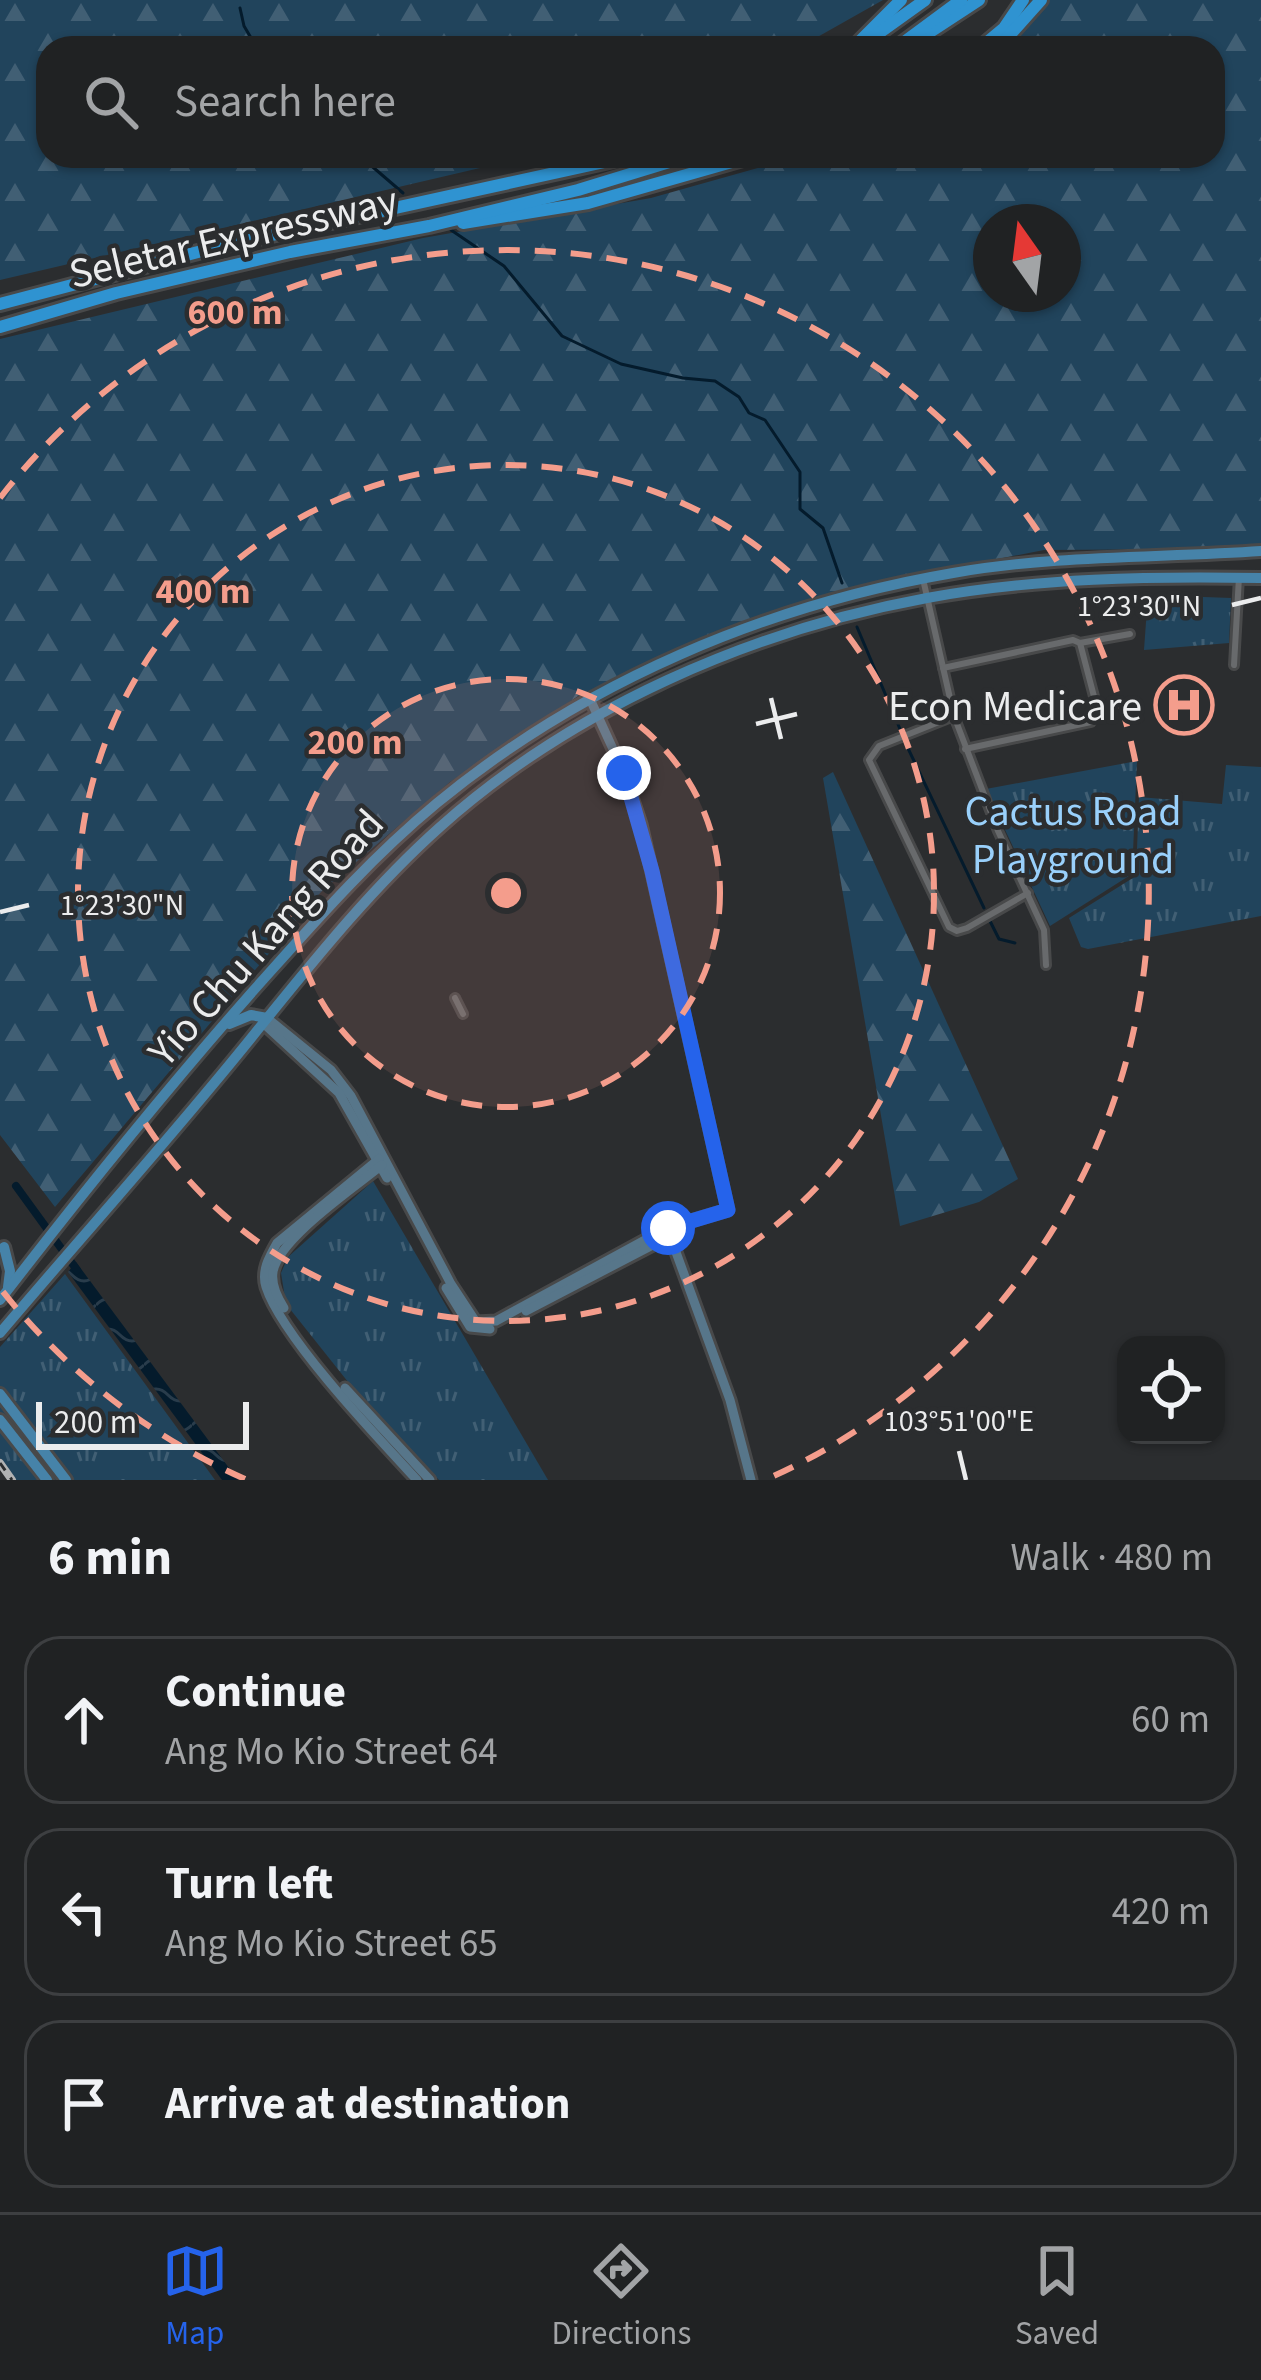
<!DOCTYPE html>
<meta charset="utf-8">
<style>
:root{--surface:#202223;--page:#2d2f30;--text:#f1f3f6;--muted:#a2a4a6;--line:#3d3f41;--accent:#2563eb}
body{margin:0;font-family:"Source Sans 3",sans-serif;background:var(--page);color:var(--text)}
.controls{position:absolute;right:36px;bottom:36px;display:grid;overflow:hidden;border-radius:24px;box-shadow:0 3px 9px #0004}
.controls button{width:108px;height:108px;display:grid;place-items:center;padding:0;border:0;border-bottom:3px solid var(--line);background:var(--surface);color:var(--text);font:60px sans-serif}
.compass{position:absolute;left:973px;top:204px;width:108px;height:108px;border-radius:50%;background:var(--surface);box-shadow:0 3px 9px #0004;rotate:346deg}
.scale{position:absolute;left:36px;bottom:30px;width:213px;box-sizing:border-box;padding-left:12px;border:6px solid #ebeced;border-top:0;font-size:33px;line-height:42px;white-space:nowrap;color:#ebeced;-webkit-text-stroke:9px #2b2d2f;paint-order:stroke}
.stop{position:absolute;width:36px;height:36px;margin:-27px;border:9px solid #2563eb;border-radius:50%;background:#fff}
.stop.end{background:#2563eb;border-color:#fff;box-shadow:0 3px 12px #0008}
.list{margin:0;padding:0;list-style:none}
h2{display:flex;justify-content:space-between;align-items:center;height:156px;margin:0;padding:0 48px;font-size:51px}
h2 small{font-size:39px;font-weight:400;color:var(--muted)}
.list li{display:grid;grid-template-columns:78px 1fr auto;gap:36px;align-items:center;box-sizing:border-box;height:168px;margin:0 24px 24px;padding:0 24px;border:3px solid var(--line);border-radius:36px}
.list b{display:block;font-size:45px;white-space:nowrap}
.list p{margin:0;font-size:39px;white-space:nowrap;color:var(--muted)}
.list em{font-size:39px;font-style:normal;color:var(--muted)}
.icon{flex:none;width:66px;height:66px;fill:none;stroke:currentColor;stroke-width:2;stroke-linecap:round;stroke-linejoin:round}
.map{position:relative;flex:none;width:1261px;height:1480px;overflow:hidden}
.search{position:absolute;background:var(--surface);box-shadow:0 3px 9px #0004;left:36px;right:36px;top:36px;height:132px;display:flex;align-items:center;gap:30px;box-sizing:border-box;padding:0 42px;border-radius:36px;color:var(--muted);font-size:45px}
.sheet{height:732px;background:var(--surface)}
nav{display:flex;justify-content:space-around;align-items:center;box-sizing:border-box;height:168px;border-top:3px solid var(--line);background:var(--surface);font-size:33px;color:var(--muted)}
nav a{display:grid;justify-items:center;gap:6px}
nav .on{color:var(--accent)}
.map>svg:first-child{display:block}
</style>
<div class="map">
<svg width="1261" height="1480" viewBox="0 0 1261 1480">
<defs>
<pattern id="grass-tufts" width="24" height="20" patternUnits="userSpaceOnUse" patternTransform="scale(3)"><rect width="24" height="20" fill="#21445c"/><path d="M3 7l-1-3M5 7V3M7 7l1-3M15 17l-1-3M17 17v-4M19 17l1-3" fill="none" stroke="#415f74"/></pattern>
<pattern id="forest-firs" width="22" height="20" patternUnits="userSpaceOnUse" patternTransform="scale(3)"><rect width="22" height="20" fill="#21445c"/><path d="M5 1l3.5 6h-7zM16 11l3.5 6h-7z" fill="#415f74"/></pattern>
<pattern id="water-waves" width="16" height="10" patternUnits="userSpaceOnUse" patternTransform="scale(3)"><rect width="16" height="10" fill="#041b2c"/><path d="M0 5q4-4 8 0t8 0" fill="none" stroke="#293c4b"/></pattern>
</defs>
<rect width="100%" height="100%" fill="#2b2d2f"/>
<g fill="url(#grass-tufts)">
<path d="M1148,595L1231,598L1229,643L1144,650Z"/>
<path d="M1137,761L1132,874L1050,926L986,789Z"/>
<path d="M1226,765L1261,767V916L1088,949L1081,947L1069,918L1136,876L1139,797L1222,804Z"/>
<path d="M373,1181L548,1480H439L368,1407L286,1304L281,1273L288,1257Z"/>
<path d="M65,1274L215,1480H16L0,1458V1347Z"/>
</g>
<g fill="url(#forest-firs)" fill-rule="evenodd">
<path d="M0,0H883L798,48H48V156H531L0,280Z"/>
<path d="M1033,0H1261V544L1197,549L1044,550L873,583L719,630L578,696L450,782L321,892L55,1207L0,1135V339L423,238L651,198L800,156H1213V48H992ZM991,222H1063V294H991Z"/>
<path d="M833,772L1018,1179L979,1202L900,1226L823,778Z"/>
</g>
<path fill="url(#water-waves)" d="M76,1262L238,1480H222L68,1272Z"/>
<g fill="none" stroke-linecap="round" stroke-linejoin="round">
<g stroke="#041b2c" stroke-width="3">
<path d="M240,8L244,26L257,48"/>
<path d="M360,156L403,193"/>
<path d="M451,230L504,266L562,336L621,364L683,378L715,381L739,397L749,413L765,420L800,472V509L823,528L842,583"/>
<path d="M857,627L900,729"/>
<path d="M905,742L984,908"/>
<path d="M990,921L999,939L1015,943"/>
</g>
<path stroke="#041b2c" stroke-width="8" d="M16,1186L77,1270"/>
<defs>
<g id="street">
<path d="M923,579L954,716L998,831L1044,930L1046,965"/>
<path d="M1234,665L1239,577"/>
<path d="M943,668L1073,640L1080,643L1130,634"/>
<path d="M954,716L879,746L869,760L949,927L957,931L967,928L1028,893"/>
<path d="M965,749L1091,722L1097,708L1080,643"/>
<path d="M455,998L463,1014"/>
</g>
<g id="secondary">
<path d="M267,1018L331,1070L351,1096L451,1284L476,1322L496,1321L667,1228L728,1210L641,824L624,773L590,699"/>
<path d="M264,1024L339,1093L387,1178"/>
<path d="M379,1159L277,1243C269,1257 261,1271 266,1287C282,1337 379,1439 417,1480"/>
<path d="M669,1233L730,1400L751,1480"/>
<path d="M446,1288L470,1327L490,1329"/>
<path d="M284,1308C277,1297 271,1285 273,1272C278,1239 355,1187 382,1165"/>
<path d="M526,1311L670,1236L679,1227"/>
<path d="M345,1388L430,1480"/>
</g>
<g id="primary">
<path d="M229,1024L251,1015L267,1018"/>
<path d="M4,1247L10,1271L8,1287"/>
<path d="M0,1300C81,1195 165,1091 253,991C312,925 368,860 437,803C584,682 766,605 953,573C1054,555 1159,558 1261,551"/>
<path d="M0,1333C88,1229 180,1128 264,1022C319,954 375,885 440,827C573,708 752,630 927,598C1037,578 1150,576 1261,578"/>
<path d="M0,1394L66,1480"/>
<path d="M0,1420L47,1480"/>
</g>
<g id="highway">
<path d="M924,36L979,0"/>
<path d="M859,42L901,0"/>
<path d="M858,48L925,0"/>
<path d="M896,48L961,0"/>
<path d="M980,48L1004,28L1023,0"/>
<path d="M998,48L1041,0"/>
<path d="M463,223L588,203L753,156"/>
<path d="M0,304L217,247L632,156"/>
<path d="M0,327L116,293L290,252L429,226L578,190L689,156"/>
</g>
</defs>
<use href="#street" stroke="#48494a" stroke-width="12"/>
<use href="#secondary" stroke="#48494a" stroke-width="15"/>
<use href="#primary" stroke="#48494a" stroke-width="16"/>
<use href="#highway" stroke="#48494a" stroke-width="18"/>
<use href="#street" stroke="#686a6c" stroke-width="6"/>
<use href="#secondary" stroke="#57768a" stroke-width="9"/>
<use href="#primary" stroke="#4683a9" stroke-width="10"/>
<use href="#highway" stroke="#2f93d1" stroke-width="12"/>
<defs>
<path id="rail" d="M0,1463L12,1480"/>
</defs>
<use href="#rail" stroke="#b1b2b3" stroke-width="8"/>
<use href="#rail" stroke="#2b2d2f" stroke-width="3" stroke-dasharray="9" stroke-linecap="butt"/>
</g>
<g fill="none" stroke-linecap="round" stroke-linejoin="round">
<path stroke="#2563eb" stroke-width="15" d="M624,773L652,871L728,1210L668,1228"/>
</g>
<path fill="none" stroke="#ebeced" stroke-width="4.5" d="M1232,605L1261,598M771,698L781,739M756,724L797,714M0,912L29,905M959,1451L966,1480"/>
<circle cx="506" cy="893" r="214" fill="#f49d8c" fill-opacity=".12"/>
<g fill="none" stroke="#f49d8c" stroke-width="6" stroke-dasharray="21 15">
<circle cx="506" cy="893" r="214"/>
<circle cx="506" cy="893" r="428"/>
<path d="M245 1479A642 642 0 0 1 0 1288M0 498A642 642 0 1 1 767 1479"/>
</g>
<defs>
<symbol id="hospital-ring" viewBox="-11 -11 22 22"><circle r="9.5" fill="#2b2d2f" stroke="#f49d8c" stroke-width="1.5"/><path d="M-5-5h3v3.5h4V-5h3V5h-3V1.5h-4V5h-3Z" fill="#f49d8c"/></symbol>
</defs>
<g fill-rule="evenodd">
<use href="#hospital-ring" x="1151" y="672" width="66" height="66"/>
</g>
<g text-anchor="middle" stroke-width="9" stroke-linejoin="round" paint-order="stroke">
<g font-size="42" fill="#ebeced" stroke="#2b2d2f">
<text transform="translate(233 236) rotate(-13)" y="15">Seletar Expressway</text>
<text transform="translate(265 937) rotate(-48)" y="15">Yio Chu Kang Road</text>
</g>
<g font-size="42" fill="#ebeced" stroke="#2b2d2f" text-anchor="end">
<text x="1142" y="720">Econ Medicare</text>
</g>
<g font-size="42" fill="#99d0fb" stroke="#2b2d2f">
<text x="1073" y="825">Cactus Road<tspan x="1073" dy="48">Playground</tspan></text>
</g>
</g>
<g font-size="30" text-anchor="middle" fill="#ebeced" stroke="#2b2d2f" stroke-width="9" stroke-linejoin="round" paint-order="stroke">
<text x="1139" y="616">1°23'30"N</text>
<text x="122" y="915">1°23'30"N</text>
<text x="959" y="1431">103°51'00"E</text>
</g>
<circle cx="506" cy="893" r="18" fill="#f49d8c" stroke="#2b2d2f" stroke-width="6"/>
<g font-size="36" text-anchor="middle" font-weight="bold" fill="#f49d8c" stroke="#2b2d2f" stroke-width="9" stroke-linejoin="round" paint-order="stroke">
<text x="235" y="324">600 m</text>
<text x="203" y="603">400 m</text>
<text x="355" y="754">200 m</text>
</g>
</svg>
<div class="controls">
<button><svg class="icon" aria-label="locate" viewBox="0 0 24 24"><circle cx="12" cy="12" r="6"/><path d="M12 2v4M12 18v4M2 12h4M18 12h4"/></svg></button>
</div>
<svg class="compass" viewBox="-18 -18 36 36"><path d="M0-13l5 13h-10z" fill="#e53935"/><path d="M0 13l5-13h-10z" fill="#a2a4a6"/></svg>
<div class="scale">200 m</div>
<div class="stop" style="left:668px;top:1228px"></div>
<div class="stop end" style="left:624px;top:773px"></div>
<div class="search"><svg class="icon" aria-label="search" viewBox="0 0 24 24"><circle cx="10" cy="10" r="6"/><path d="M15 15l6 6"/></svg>Search here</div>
</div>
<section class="sheet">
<h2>6 min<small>Walk · 480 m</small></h2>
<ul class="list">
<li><svg class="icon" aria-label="ahead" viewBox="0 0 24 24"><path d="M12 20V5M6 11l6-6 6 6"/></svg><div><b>Continue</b><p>Ang Mo Kio Street 64</p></div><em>60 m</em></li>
<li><svg class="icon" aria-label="left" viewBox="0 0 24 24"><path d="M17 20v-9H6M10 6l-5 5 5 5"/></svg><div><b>Turn left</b><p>Ang Mo Kio Street 65</p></div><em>420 m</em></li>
<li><svg class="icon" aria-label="arrive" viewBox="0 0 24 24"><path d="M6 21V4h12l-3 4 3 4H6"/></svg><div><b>Arrive at destination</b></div></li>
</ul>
</section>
<nav>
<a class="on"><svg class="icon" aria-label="map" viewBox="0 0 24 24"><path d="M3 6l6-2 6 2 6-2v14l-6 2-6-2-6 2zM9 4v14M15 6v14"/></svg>Map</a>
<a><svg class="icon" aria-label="directions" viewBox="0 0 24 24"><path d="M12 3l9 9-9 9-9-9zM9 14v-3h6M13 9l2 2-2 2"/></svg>Directions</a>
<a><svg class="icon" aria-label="saved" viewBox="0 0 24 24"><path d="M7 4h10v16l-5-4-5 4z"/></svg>Saved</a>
</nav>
